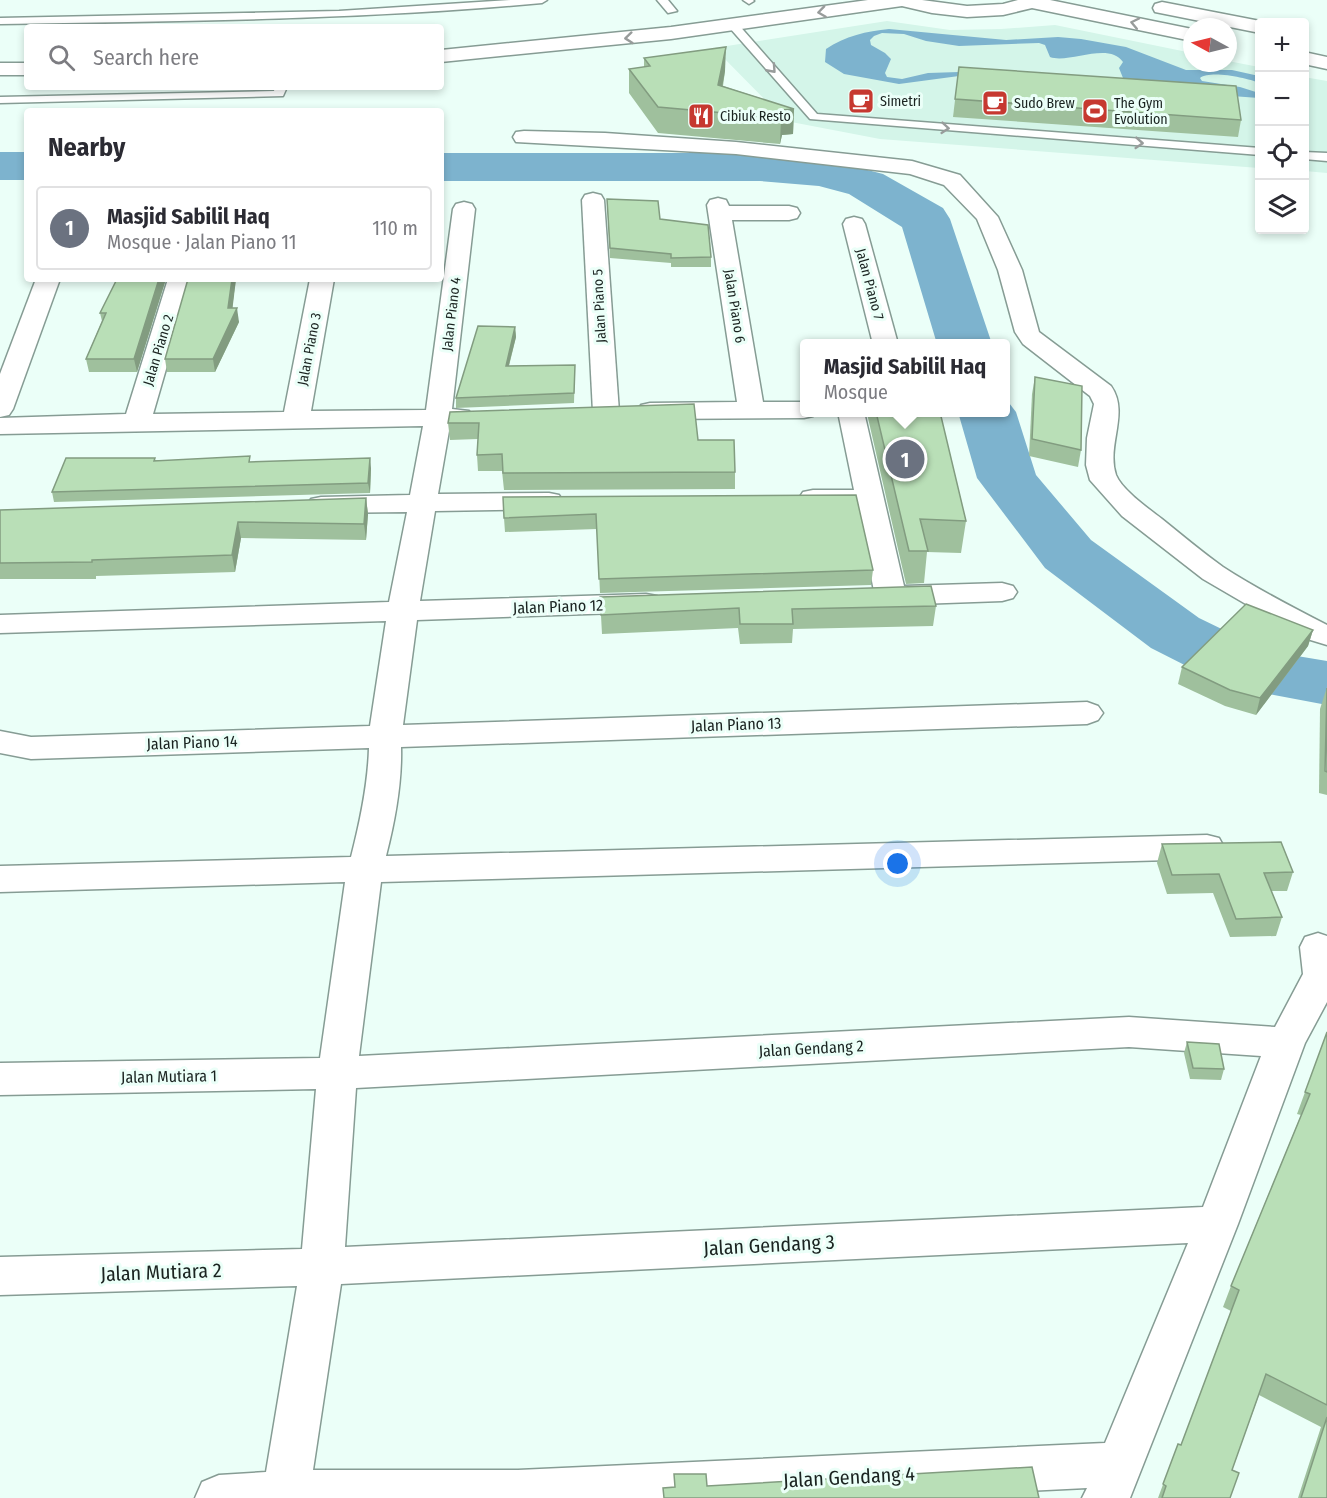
<!DOCTYPE html>
<meta charset="utf-8">
<style>
:root{--surface:#fff;--page:#f7f7f7;--text:#2b2b33;--muted:#7c7c81;--line:#e1e1e2;--accent:#b45309}
body{margin:0;font-family:"Fira Sans Condensed",sans-serif;background:var(--page);color:var(--text)}
.controls{position:absolute;right:18px;top:18px;display:grid;overflow:hidden;border-radius:6px;box-shadow:0 3px 9px #0003}
.controls button{width:54px;height:54px;display:grid;place-items:center;padding:0;border:0;border-bottom:2px solid var(--line);background:var(--surface);color:var(--text);font:30px sans-serif}
.compass{position:absolute;left:1183px;top:18px;width:54px;height:54px;border-radius:50%;background:var(--surface);box-shadow:0 3px 9px #0003;rotate:277deg}
.you{position:absolute;left:898px;top:864px;width:21px;height:21px;margin:-15px;border:4px solid #fff;border-radius:50%;background:#1a73e8;box-shadow:0 0 0 9px #1a73e833}
.badge{display:grid;place-items:center;width:39px;height:39px;border-radius:50%;background:var(--accent);color:#fff;font-size:20px;font-weight:700}
.pin{position:absolute;translate:-50% -50%;border:3px solid #fff;box-shadow:0 2px 6px #0006}
.popup{position:absolute;left:800px;top:339px;width:210px;height:78px;box-sizing:border-box;display:grid;place-content:center;border-radius:6px;background:var(--surface);filter:drop-shadow(0 2px 4px #0005);font-size:20px;white-space:nowrap;color:var(--muted)}
.popup b{font-size:22px;color:var(--text)}
.popup::after{content:'';position:absolute;left:50%;top:100%;margin-left:-12px;border:12px solid transparent;border-top-color:var(--surface)}
.list{margin:0;padding:0;list-style:none}
h2{display:flex;justify-content:space-between;align-items:center;height:78px;margin:0;padding:0 24px;font-size:26px}
h2 small{font-size:20px;font-weight:400;color:var(--muted)}
.list li{display:grid;grid-template-columns:39px 1fr auto;gap:18px;align-items:center;box-sizing:border-box;height:84px;margin:0 12px 12px;padding:0 12px;border:2px solid var(--line);border-radius:6px}
.list b{display:block;font-size:22px;white-space:nowrap}
.list p{margin:0;font-size:20px;white-space:nowrap;color:var(--muted)}
.list em{font-size:20px;font-style:normal;color:var(--muted)}
.icon{flex:none;width:33px;height:33px;fill:none;stroke:currentColor;stroke-width:2;stroke-linecap:round;stroke-linejoin:round}
.map{position:relative;flex:none;width:1327px;height:1498px;overflow:hidden}
.search{position:absolute;background:var(--surface);box-shadow:0 3px 9px #0003;left:24px;top:24px;width:420px;height:66px;display:flex;align-items:center;gap:15px;box-sizing:border-box;padding:0 21px;border-radius:6px;color:var(--muted);font-size:22px}
.panel{position:absolute;background:var(--surface);box-shadow:0 3px 9px #0003;left:24px;top:108px;width:420px;height:174px;border-radius:6px}
.map>svg:first-child{display:block}
</style>
<div class="map">
<svg width="1327" height="1498" viewBox="0 0 1327 1498">
<rect width="100%" height="100%" fill="#ebfff8"/>
<g fill="#d4f5e9">
<path d="M887,21L950,30L1001,29L1055,25L1192,53V63H1228V61L1259,67V168L880,139L786,121L714,48Z"/>
<path d="M1304,77L1327,81V173L1305,171Z"/>
</g>
<path fill="#7db3ce" fill-rule="evenodd" d="M889,29L1006,40L1058,37L1081,39L1126,47L1186,70H1232L1259,76V83C1247,78 1211,70 1200,78L1202,81L1240,87L1259,93V98L959,76L899,84L844,74L825,62L826,49C845,36 867,31 889,29ZM882,33L904,34L926,41L959,46L1039,43L1045,45L1050,57C1069,64 1109,41 1123,62L1119,68L1125,83L959,72L928,73L902,79L887,77L885,73L891,59L885,53L871,45L870,40L874,36Z"/>
<g fill="none" stroke-linecap="round" stroke-linejoin="round">
<g fill="#7db3ce" fill-rule="evenodd">
<rect x="0" y="152" width="27" height="28"/>
<path d="M441,153H760L821,158L883,174L943,208L950,219L992,344H937L902,227L849,194L819,186L760,181H441Z"/>
<path d="M1006,399L1016,412L1036,475L1091,540L1199,618L1267,651L1327,661V705L1226,686L1151,648L1045,568L977,478L958,412H1006Z"/>
</g>
<defs>
<g id="lane">
<path d="M510,0H547L542,3C362,20 181,21 0,24V18L339,11Z"/>
<path d="M657,0H668L677,11L668,13Z"/>
<path d="M743,0H753L754,1L749,4Z"/>
<path d="M733,22L737,23L817,114L1260,148V155L810,119L729,27V23Z"/>
<path d="M275,87H287L283,96L0,103V97L274,91Z"/>
<path d="M1304,152L1327,153V161L1304,159Z"/>
</g>
<g id="street">
<path d="M868,0H922L967,6L1003,4L1018,0H1050L1192,29V41L1032,8L1003,15L967,17L932,13L902,6L671,39L441,62V50L671,27Z"/>
<path d="M1162,2L1260,21L1265,22H1260V33L1155,12L1153,8L1155,4Z"/>
<path d="M1304,52L1327,57V69L1304,64Z"/>
<rect x="0" y="63" width="27" height="12"/>
<path d="M524,131L605,133L736,142L912,161L960,175L998,217L1022,270L1039,332L1111,386C1130,413 1106,445 1116,475C1122,490 1149,509 1162,519C1182,535 1202,552 1223,567C1255,588 1292,607 1327,625V645L1304,638L1203,579L1122,516L1090,480L1086,465L1087,438L1094,404L1090,396L1023,344L1015,332L998,270L977,219L944,185L910,174L736,154L516,142L513,137L516,132Z"/>
<path d="M593,193L601,195L604,200L619,412L615,418L606,420L597,418L593,412L582,200L585,195Z"/>
<path d="M718,198L726,200L729,206H789L797,208L800,213L797,218L789,220H732L763,402H804V412H816L813,416L804,418L650,419L641,417L637,411L641,405L650,403L737,402L707,205L710,200Z"/>
<path d="M464,202L472,204L475,209L452,409L469,411L473,417L469,423L450,425L438,494L549,493L559,495L563,501L559,507L549,509L435,511L420,601L646,594L657,596L661,603L657,610L646,612L417,620L403,725L1087,702L1098,706L1103,713L1098,720L1087,724L401,747C402,783 395,821 386,856L1207,835L1219,838L1224,847L1219,856L1207,859L381,882L359,1056L1129,1017L1275,1027L1303,974L1300,947L1305,937L1318,933L1327,936V1002L1305,1043L1238,1224L1130,1498H1082L1087,1488L878,1498H195L202,1482L219,1475L266,1472L297,1286L0,1295V1257L302,1249L316,1089L0,1095V1063L320,1058L345,882L0,892V866L351,857C360,822 368,784 369,748L31,759L0,753V731L31,737L370,726L386,621L0,633V615L389,602L407,512L321,513L311,511L307,505L311,499L321,497L410,495L423,426L0,434V418L126,414L168,279H192L153,414L284,412L310,279H334L311,411L426,410L453,209L456,204ZM1129,1047L1261,1056L1203,1207L345,1247L356,1088ZM1188,1243L1105,1443L518,1470H313L341,1284Z"/>
<path d="M854,217L862,219L865,224L898,344H873L843,224L846,219Z"/>
<path d="M36,279H60L13,409L9,415L0,417V374Z"/>
<path d="M838,412H864L904,586L1002,583L1013,586L1017,592L1013,598L1002,601L891,605L879,602L875,596L857,506H813L803,504L799,498L803,492L813,490H854Z"/>
</g>
</defs>
<use href="#lane" stroke="#869c94" stroke-width="3"/>
<use href="#street" stroke="#869c94" stroke-width="3"/>
<use href="#lane" fill="#fff" fill-rule="evenodd"/>
<use href="#street" fill="#fff" fill-rule="evenodd"/>
</g>
<g fill="#9fc09d">
<path d="M644,58L725,71L723,86L794,109L793,134L782,135L780,144L658,133L629,93V69L644,67Z"/>
<path d="M959,67L1241,120L1238,137L953,117Z"/>
<path d="M607,199L660,219L711,257V267H671V263L610,258Z"/>
<path d="M117,279H166L137,372H89L86,359L102,321L100,313Z"/>
<path d="M188,279H236L232,308L239,322L215,372H167L165,359Z"/>
<path d="M515,327L516,337L509,366L575,365L574,403L456,408V398Z"/>
<path d="M1035,377L1081,450L1078,467L1029,456L1032,394Z"/>
<path d="M450,412L698,440L735,472V489L504,490L502,471H478L477,455L478,439L450,440L448,423Z"/>
<path d="M868,412H940L966,521L961,553L927,552L924,583L906,584L868,418Z"/>
<path d="M155,458V460L251,462L371,468L370,493L54,502L52,492Z"/>
<path d="M856,495L873,570L871,585L600,593L597,529L505,532L504,518Z"/>
<path d="M366,498L368,514L366,540L241,538L235,572L96,576V579H0V510Z"/>
<path d="M600,597L936,606L933,626L793,629L792,643L740,644L738,628L602,634Z"/>
<path d="M1313,630L1308,646L1256,715L1225,706L1178,684L1182,667Z"/>
<path d="M1327,687V795L1319,793L1320,709Z"/>
<path d="M1162,844L1293,872L1287,891H1271L1282,917L1276,936L1230,937L1213,893L1167,894L1157,863Z"/>
<path d="M1327,1032V1498H1298L1321,1427L1259,1395L1232,1470L1230,1498H1158L1178,1444L1181,1445L1231,1311L1223,1307L1231,1286L1301,1115L1297,1114Z"/>
<path d="M1187,1042L1224,1069L1221,1080L1190,1079L1184,1053Z"/>
</g>
<g fill="#829c80">
<path d="M726,47L725,71L718,110V85Z"/>
<path d="M794,109L793,134L782,135L780,144L781,118L783,110Z"/>
<path d="M159,279H166L137,372L134,359Z"/>
<path d="M232,279H236L231,321L228,308Z"/>
<path d="M237,308L239,322L215,372L213,359Z"/>
<path d="M515,327L516,337L506,376V366Z"/>
<path d="M370,458L371,468L370,493L368,483Z"/>
<path d="M366,498L368,514L366,540L364,524Z"/>
<path d="M238,522L241,538L235,572L232,555Z"/>
<path d="M1313,630L1308,646L1256,715L1260,698Z"/>
</g>
<g fill="#b9dfb7" stroke="#829c80" stroke-width="1.5">
<path d="M726,47L718,85L794,109L783,110L781,118L658,107L629,69L650,66L644,58Z"/>
<path d="M959,67L1236,86L1241,120L955,99Z"/>
<path d="M607,199L658,201L660,219L708,225L711,257L671,258V254L610,248Z"/>
<path d="M117,279H159L134,359H86L106,313H100Z"/>
<path d="M188,279H232L228,308H237L213,359H165Z"/>
<path d="M478,326L515,327L506,366L575,365L574,393L456,398Z"/>
<path d="M1035,377L1082,386L1081,450L1032,439Z"/>
<path d="M694,404L698,440H734L735,472L503,473L502,454L477,455L479,423H448L450,412Z"/>
<path d="M876,412H940L966,521L920,519L928,551H909Z"/>
<path d="M250,456L249,462L370,458L368,483L52,492L66,458H155L154,461Z"/>
<path d="M856,495L873,570L599,579L596,514L504,518L503,497Z"/>
<path d="M366,498L364,524L238,522L232,555L92,560V562L0,563V510Z"/>
<path d="M931,586L936,606L792,609L793,624H740L739,608L601,615L600,597Z"/>
<path d="M1246,604L1313,630L1260,698L1230,690L1182,667Z"/>
<path d="M1327,688V772L1325,771Z"/>
<path d="M1281,842L1293,872L1264,873L1282,917L1236,919L1219,874L1172,875L1162,844Z"/>
<path d="M1327,1032V1405L1266,1374L1232,1470L1239,1473L1230,1498H1162L1166,1486L1163,1484L1178,1444L1181,1445L1239,1290L1231,1286L1310,1094L1305,1092Z"/>
<path d="M1187,1042L1219,1044L1224,1069L1193,1068Z"/>
<path d="M1327,1417V1498H1301Z"/>
<path d="M1032,1467L1039,1498H664L663,1488L675,1487L674,1474H706L707,1486Z"/>
</g>
<defs><path id="oneway-chevron" d="M-2-3.5L2.5 0L-2 3.5" fill="none" stroke-width="1.6" stroke-linecap="round" stroke-linejoin="round" transform="scale(1.5)"/></defs>
<g stroke="#989c9b">
<use href="#oneway-chevron" transform="translate(822 12) rotate(172)"/>
<use href="#oneway-chevron" transform="translate(1135 23) rotate(-168)"/>
<use href="#oneway-chevron" transform="translate(629 38) rotate(174)"/>
<use href="#oneway-chevron" transform="translate(772 69) rotate(48)"/>
<use href="#oneway-chevron" transform="translate(945 128) rotate(5)"/>
<use href="#oneway-chevron" transform="translate(1139 143) rotate(4)"/>
</g>
<defs>
<symbol id="cafe-square" viewBox="-11 -11 22 22"><rect x="-9" y="-9" width="18" height="18" rx="4" fill="#c63830" stroke="#ebfff8"/><path d="M-5.5-4.5H6V0H3Q3 3.5 0 3.5H-2.5Q-5.5 3.5-5.5 0ZM3-3.2v2h1.7v-2ZM-6 4.5H4V6H-6Z" fill="#fff"/></symbol>
<symbol id="stadium-square" viewBox="-11 -11 22 22"><rect x="-9" y="-9" width="18" height="18" rx="4" fill="#c63830" stroke="#ebfff8"/><path d="M0-5a6.5 5 0 1 0 0 10a6.5 5 0 1 0 0-10ZM-3.5-1.8h7v3.6h-7Z" fill="#fff"/></symbol>
<symbol id="restaurant-square" viewBox="-11 -11 22 22"><rect x="-9" y="-9" width="18" height="18" rx="4" fill="#c63830" stroke="#ebfff8"/><path d="M-5-6h1v4h1v-4h1v4h1v-4h1v5L-1.5 .5V6h-2V.5L-5-1ZM5-6V6H3V1.5H1.5Q1.5-4 5-6Z" fill="#fff"/></symbol>
</defs>
<g fill-rule="evenodd">
<use href="#cafe-square" x="846" y="86" width="30" height="30"/>
<use href="#cafe-square" x="980" y="88" width="30" height="30"/>
<use href="#stadium-square" x="1080" y="96" width="30" height="30"/>
<use href="#restaurant-square" x="686" y="101" width="30" height="30"/>
</g>
<g text-anchor="middle" stroke-width="6" stroke-linejoin="round" paint-order="stroke">
<g font-size="14" fill="#1a2320" stroke="#ebfff8" text-anchor="start">
<text x="880" y="106">Simetri</text>
<text x="1014" y="108">Sudo Brew</text>
<text x="1114" y="108">The Gym<tspan x="1114" dy="16">Evolution</tspan></text>
<text x="720" y="121">Cibiuk Resto</text>
</g>
<g font-size="14" fill="#1a2320" stroke="#ebfff8">
<text transform="translate(870 284) rotate(75)" y="5">Jalan Piano 7</text>
<text transform="translate(599 306) rotate(-93)" y="5">Jalan Piano 5</text>
<text transform="translate(735 306) rotate(81)" y="5">Jalan Piano 6</text>
<text transform="translate(451 314) rotate(-83)" y="5">Jalan Piano 4</text>
<text transform="translate(309 349) rotate(-79)" y="5">Jalan Piano 3</text>
<text transform="translate(158 350) rotate(-73)" y="5">Jalan Piano 2</text>
</g>
<g font-size="16" fill="#1a2320" stroke="#ebfff8">
<text transform="translate(558 606) rotate(-2)" y="6">Jalan Piano 12</text>
<text transform="translate(736 724) rotate(-2)" y="6">Jalan Piano 13</text>
<text transform="translate(192 742) rotate(-2)" y="6">Jalan Piano 14</text>
<text transform="translate(811 1048) rotate(-3)" y="6">Jalan Gendang 2</text>
<text transform="translate(169 1076) rotate(-1)" y="6">Jalan Mutiara 1</text>
</g>
<g font-size="20" fill="#1a2320" stroke="#ebfff8">
<text transform="translate(769 1245) rotate(-3)" y="7">Jalan Gendang 3</text>
<text transform="translate(161 1272) rotate(-2)" y="7">Jalan Mutiara 2</text>
<text transform="translate(849 1477) rotate(-3)" y="7">Jalan Gendang 4</text>
</g>
</g>
</svg>
<div class="controls">
<button>+</button>
<button>−</button>
<button><svg class="icon" aria-label="locate" viewBox="0 0 24 24"><circle cx="12" cy="12" r="6"/><path d="M12 2v4M12 18v4M2 12h4M18 12h4"/></svg></button>
<button><svg class="icon" aria-label="layers" viewBox="0 0 24 24"><path d="M12 4l9 5-9 5-9-5zM3 14l9 5 9-5"/></svg></button>
</div>
<svg class="compass" viewBox="-18 -18 36 36"><path d="M0-13l5 13h-10z" fill="#e53935"/><path d="M0 13l5-13h-10z" fill="#7c7c81"/></svg>
<div class="you"></div>
<div class="pin badge" style="left:905px;top:459px;background:#6b7280">1</div>
<div class="popup"><b>Masjid Sabilil Haq</b>Mosque</div>
<div class="search"><svg class="icon" aria-label="search" viewBox="0 0 24 24"><circle cx="10" cy="10" r="6"/><path d="M15 15l6 6"/></svg>Search here</div>
<section class="panel">
<h2>Nearby<small></small></h2>
<ul class="list">
<li><span class="badge" style="background:#6b7280">1</span><div><b>Masjid Sabilil Haq</b><p>Mosque · Jalan Piano 11</p></div><em>110 m</em></li>
</ul>
</section>
</div>
